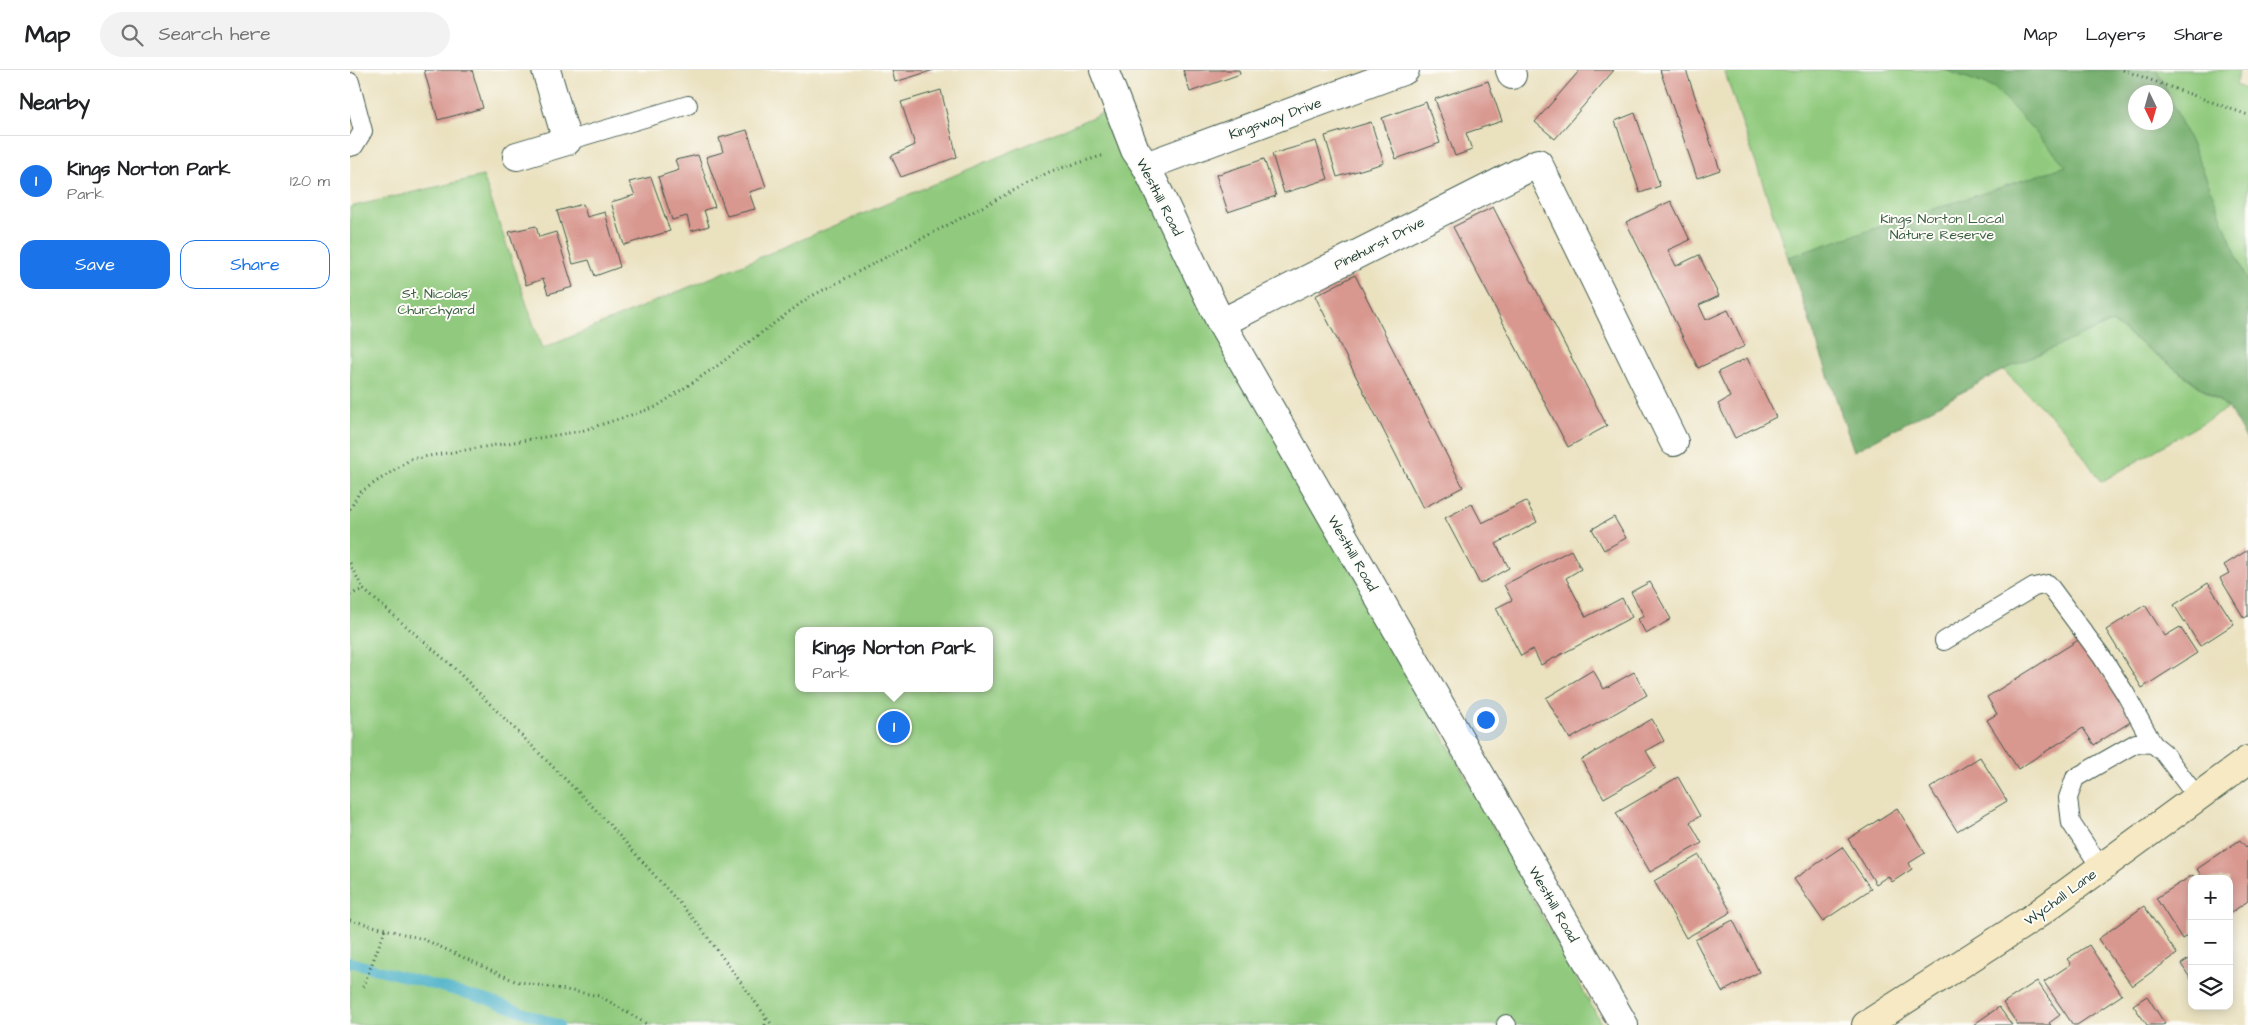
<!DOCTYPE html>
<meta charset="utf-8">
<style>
:root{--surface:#fff;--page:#f2f2f2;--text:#202124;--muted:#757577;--line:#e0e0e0;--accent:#1a73e8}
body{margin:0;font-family:"Architects Daughter",sans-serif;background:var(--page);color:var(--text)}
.controls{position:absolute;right:15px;bottom:15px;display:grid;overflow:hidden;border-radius:10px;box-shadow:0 2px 12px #0003}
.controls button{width:45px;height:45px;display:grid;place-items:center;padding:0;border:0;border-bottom:1px solid var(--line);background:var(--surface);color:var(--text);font:25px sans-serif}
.compass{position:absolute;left:1778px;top:15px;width:45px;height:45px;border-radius:50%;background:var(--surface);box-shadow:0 2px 12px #0003;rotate:175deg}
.you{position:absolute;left:1135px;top:649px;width:18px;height:18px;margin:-12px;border:4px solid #fff;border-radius:50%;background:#1a73e8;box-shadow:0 0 0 8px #1a73e833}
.badge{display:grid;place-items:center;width:32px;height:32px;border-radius:50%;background:var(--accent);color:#fff;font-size:16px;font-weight:700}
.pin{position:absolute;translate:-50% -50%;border:2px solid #fff;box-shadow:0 1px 5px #0006}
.popup{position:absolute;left:445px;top:557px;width:198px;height:65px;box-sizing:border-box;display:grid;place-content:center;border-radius:10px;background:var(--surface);filter:drop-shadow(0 1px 4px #0005);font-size:16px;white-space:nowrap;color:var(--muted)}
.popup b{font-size:19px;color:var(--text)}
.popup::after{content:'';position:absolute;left:50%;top:100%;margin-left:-10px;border:10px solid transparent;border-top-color:var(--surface)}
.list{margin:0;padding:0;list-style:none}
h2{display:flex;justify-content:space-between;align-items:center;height:65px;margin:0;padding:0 20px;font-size:21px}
h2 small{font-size:16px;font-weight:400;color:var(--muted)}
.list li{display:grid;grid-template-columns:32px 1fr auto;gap:15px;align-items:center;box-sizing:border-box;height:90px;padding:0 20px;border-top:1px solid var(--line)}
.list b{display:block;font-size:19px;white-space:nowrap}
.list p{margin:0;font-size:16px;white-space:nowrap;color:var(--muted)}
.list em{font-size:16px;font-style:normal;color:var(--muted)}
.actions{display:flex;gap:10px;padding:15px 20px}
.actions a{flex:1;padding:11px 0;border:1px solid var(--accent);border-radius:15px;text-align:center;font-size:18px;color:var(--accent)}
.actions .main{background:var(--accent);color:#fff}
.icon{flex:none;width:28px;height:28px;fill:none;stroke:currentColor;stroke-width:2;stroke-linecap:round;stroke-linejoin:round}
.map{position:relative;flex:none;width:1898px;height:955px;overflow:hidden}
header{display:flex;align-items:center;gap:30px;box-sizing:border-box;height:70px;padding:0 25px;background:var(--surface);border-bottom:1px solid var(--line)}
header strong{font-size:24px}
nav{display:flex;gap:28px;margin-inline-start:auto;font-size:18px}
.search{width:350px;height:45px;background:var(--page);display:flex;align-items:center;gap:12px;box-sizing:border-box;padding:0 18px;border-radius:28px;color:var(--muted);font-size:19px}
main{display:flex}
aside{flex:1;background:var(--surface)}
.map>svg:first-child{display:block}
</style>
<header>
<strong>Map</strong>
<div class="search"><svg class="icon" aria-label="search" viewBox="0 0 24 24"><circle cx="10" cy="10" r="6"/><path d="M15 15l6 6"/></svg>Search here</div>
<nav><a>Map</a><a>Layers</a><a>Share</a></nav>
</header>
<main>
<aside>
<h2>Nearby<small></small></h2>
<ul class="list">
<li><span class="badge">1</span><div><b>Kings Norton Park</b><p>Park</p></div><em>120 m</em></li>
</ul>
<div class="actions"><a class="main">Save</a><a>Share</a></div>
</aside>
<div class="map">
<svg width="1898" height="955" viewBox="0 0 1898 955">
<rect width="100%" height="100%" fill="#fdfcf7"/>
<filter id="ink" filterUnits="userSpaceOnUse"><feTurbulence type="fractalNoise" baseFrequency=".02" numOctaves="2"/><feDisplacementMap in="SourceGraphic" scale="10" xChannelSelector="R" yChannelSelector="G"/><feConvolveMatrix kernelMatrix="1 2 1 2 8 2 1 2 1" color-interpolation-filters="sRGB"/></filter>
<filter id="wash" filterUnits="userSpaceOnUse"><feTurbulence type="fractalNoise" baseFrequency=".0096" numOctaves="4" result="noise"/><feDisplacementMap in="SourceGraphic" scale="20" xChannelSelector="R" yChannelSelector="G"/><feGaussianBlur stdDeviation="1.12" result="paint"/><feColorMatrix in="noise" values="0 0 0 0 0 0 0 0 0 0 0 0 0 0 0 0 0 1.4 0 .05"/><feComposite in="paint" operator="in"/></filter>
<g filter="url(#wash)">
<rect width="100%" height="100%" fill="#eae1bf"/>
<g fill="#91ca7e" stroke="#588459" fill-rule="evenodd">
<path d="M1374,0H1889L1886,15L1898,20V214L1882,180L1762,252L1878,338L1751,412L1717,362L1653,300L1504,381ZM1786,22H1816V52H1786Z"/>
<path d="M769,36L867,255L1252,955H0V137L133,106L192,279ZM449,561H639V618H449Z"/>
</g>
<path fill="#74ae6d" stroke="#4a7650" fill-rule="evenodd" d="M1595,0H1807L1851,95L1898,214V372L1878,337L1762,252L1653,300L1504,381L1438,187L1716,96L1645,18ZM1786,22H1816V52H1786Z"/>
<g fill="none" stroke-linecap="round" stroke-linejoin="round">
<path stroke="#48b0c7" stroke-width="10" d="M0,892L138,930L209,955"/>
</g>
<g id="blocks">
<g fill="#d8978f">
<path d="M74,0H122L133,38L88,50Z"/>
<path d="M542,0H584L545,12Z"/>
<path d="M833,0H889L890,4L840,22Z"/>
<path d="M1230,0H1264L1205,69L1185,52Z"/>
<path d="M1310,0H1336L1370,100L1347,108Z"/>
<path d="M1138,11L1152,51L1116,63L1122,80L1105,86L1085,29Z"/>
<path d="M591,20L607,87L551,107L541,86L565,75L551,32Z"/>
<path d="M1076,32L1090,73L1046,89L1032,48Z"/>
<path d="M1285,43L1310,116L1290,123L1265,51Z"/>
<path d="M1021,52L1034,93L987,107L975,66Z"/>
<path d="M397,60L416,117L399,122L405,139L377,146L356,87L373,82L369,68Z"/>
<path d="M966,71L978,109L934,123L922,84Z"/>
<path d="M348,85L365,137L354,140L359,156L341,161L337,146L322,150L308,107L329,100L325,90Z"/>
<path d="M914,89L926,126L878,142L866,105Z"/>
<path d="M301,107L320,161L274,175L261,132L285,125L279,112Z"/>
<path d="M1321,131L1340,170L1318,180L1326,196L1349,185L1369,226L1349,235L1356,250L1378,240L1395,276L1348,298L1276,152Z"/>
<path d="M233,134L237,147L255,142L270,197L245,206L239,190L223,194L207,141Z"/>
<path d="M1143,137L1257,356L1218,377L1103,157Z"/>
<path d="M186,156L189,167L206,162L223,217L198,224L193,209L176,215L159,162Z"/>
<path d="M1005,205L1113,417L1073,438L965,226Z"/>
<path d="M1397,288L1426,347L1385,368L1368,334L1380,327L1368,302Z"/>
<path d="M1176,431L1187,452L1146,474L1159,498L1130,514L1095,448L1122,434L1132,453Z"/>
<path d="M1264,447L1276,468L1254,480L1242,459Z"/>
<path d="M1221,480L1231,499L1216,508L1236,547L1272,528L1282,547L1191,595L1183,579L1171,586L1146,538L1162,530L1154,515Z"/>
<path d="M1898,480V546L1894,548L1870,508L1879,503L1874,495Z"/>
<path d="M1300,512L1321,549L1296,564L1288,549L1294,546L1281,522Z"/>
<path d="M1858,513L1884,554L1850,576L1824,535Z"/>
<path d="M1795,535L1815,566L1830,557L1847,583L1792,618L1756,560Z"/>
<path d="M1730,569L1782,651L1744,675L1733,658L1668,699L1637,650L1647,644L1637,627Z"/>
<path d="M1243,600L1254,619L1284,602L1297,625L1220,669L1196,628Z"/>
<path d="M1302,649L1314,671L1296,681L1306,698L1254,728L1231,690Z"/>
<path d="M1630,687L1657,731L1607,761L1580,718Z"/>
<path d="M1328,707L1350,746L1340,752L1352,773L1300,802L1266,743Z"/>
<path d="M1547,738L1575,783L1559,793L1562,799L1542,812L1538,806L1526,814L1498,769Z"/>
<path d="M1890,770L1896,777L1898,775V831L1879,844V809H1853L1847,799Z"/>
<path d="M1492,777L1521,819L1473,851L1444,809Z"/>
<path d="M1349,785L1381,842L1336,868L1304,811Z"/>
<path d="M1843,805L1845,809H1842V863L1832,869L1806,828Z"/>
<path d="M1794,836L1827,884L1782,916L1748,869Z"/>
<path d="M1383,850L1409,902L1372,922L1345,870Z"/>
<path d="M1739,875L1772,925L1727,955H1723L1694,912L1721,894L1717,889Z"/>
<path d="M1842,887V911L1831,894Z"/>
<path d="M1687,911L1710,945L1699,953L1701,955H1668L1653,933Z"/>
<path d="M1797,926L1815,954L1812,955H1797L1783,935Z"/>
<path d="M1649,937L1662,955H1623Z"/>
</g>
</g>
</g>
<g filter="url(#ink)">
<use href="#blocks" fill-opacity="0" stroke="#3d5649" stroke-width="1"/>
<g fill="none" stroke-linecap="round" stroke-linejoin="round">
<defs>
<g id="lane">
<path d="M0,12L13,61L4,76L0,77"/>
<path d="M217,71L338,35"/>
<path d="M1594,571L1684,517L1698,514L1752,587L1775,623L1803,674"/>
<path d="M1751,798L1721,753L1718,728L1725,708L1786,673L1803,674L1813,682L1847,727"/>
<path d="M1156,954L1157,955"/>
</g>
<g id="street">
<path d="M754,0L785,80L796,96L871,253L1274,955"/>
<path d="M1160,0L1162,5"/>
<path d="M167,86L217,71L196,0"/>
<path d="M796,96L1055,0"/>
<path d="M871,253L1188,93L1324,372"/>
</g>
<path id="secondary" d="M1516,955L1681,849L1898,690"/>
</defs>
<use href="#lane" stroke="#3d5649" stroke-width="20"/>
<use href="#street" stroke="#3d5649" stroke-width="30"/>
<use href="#secondary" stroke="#3d5649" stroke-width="30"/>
<g stroke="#3d5649" stroke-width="3" stroke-dasharray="1 4" stroke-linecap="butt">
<path d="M1773,0L1898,45"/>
<path d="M0,439L9,423L61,389L231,361L306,337L367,296L458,228L701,101L755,85"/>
<path d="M0,493L13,519L101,595L250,744L348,854L422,955"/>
<path d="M0,525L13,519"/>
<path d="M0,850L73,869L165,911L250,926L298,955"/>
<path d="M13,917L35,860"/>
<path d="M415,955L416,946"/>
</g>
<use href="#lane" stroke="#fff" stroke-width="18"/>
<use href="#street" stroke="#fff" stroke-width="28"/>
<use href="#secondary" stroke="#f6e9c3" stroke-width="28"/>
</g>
</g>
<g text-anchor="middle" stroke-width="4" stroke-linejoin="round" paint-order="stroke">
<g font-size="14" fill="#1f3d34" stroke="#fdfcf7">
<text transform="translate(925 48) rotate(-20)" y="5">Kingsway Drive</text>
<text transform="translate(810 127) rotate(63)" y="5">Westhill Road</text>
<text transform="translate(1029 173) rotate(-27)" y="5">Pinehurst Drive</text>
<text transform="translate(1003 483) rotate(60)" y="5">Westhill Road</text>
<text transform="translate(1710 827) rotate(-36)" y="5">Wychall Lane</text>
<text transform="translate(1204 834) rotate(60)" y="5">Westhill Road</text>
</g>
<g font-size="14" fill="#3c6046" stroke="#fdfcf7">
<text x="1592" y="153">Kings Norton Local<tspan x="1592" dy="16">Nature Reserve</tspan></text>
<text x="86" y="228">St. Nicolas'<tspan x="86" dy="16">Churchyard</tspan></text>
</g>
</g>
</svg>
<div class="controls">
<button>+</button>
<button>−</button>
<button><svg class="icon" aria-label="layers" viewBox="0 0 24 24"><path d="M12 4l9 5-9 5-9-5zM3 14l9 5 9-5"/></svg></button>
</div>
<svg class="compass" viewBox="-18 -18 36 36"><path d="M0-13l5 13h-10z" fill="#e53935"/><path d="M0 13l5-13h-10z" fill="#757577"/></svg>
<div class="you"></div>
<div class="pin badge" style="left:544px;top:657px">1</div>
<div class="popup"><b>Kings Norton Park</b>Park</div>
</div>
</main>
